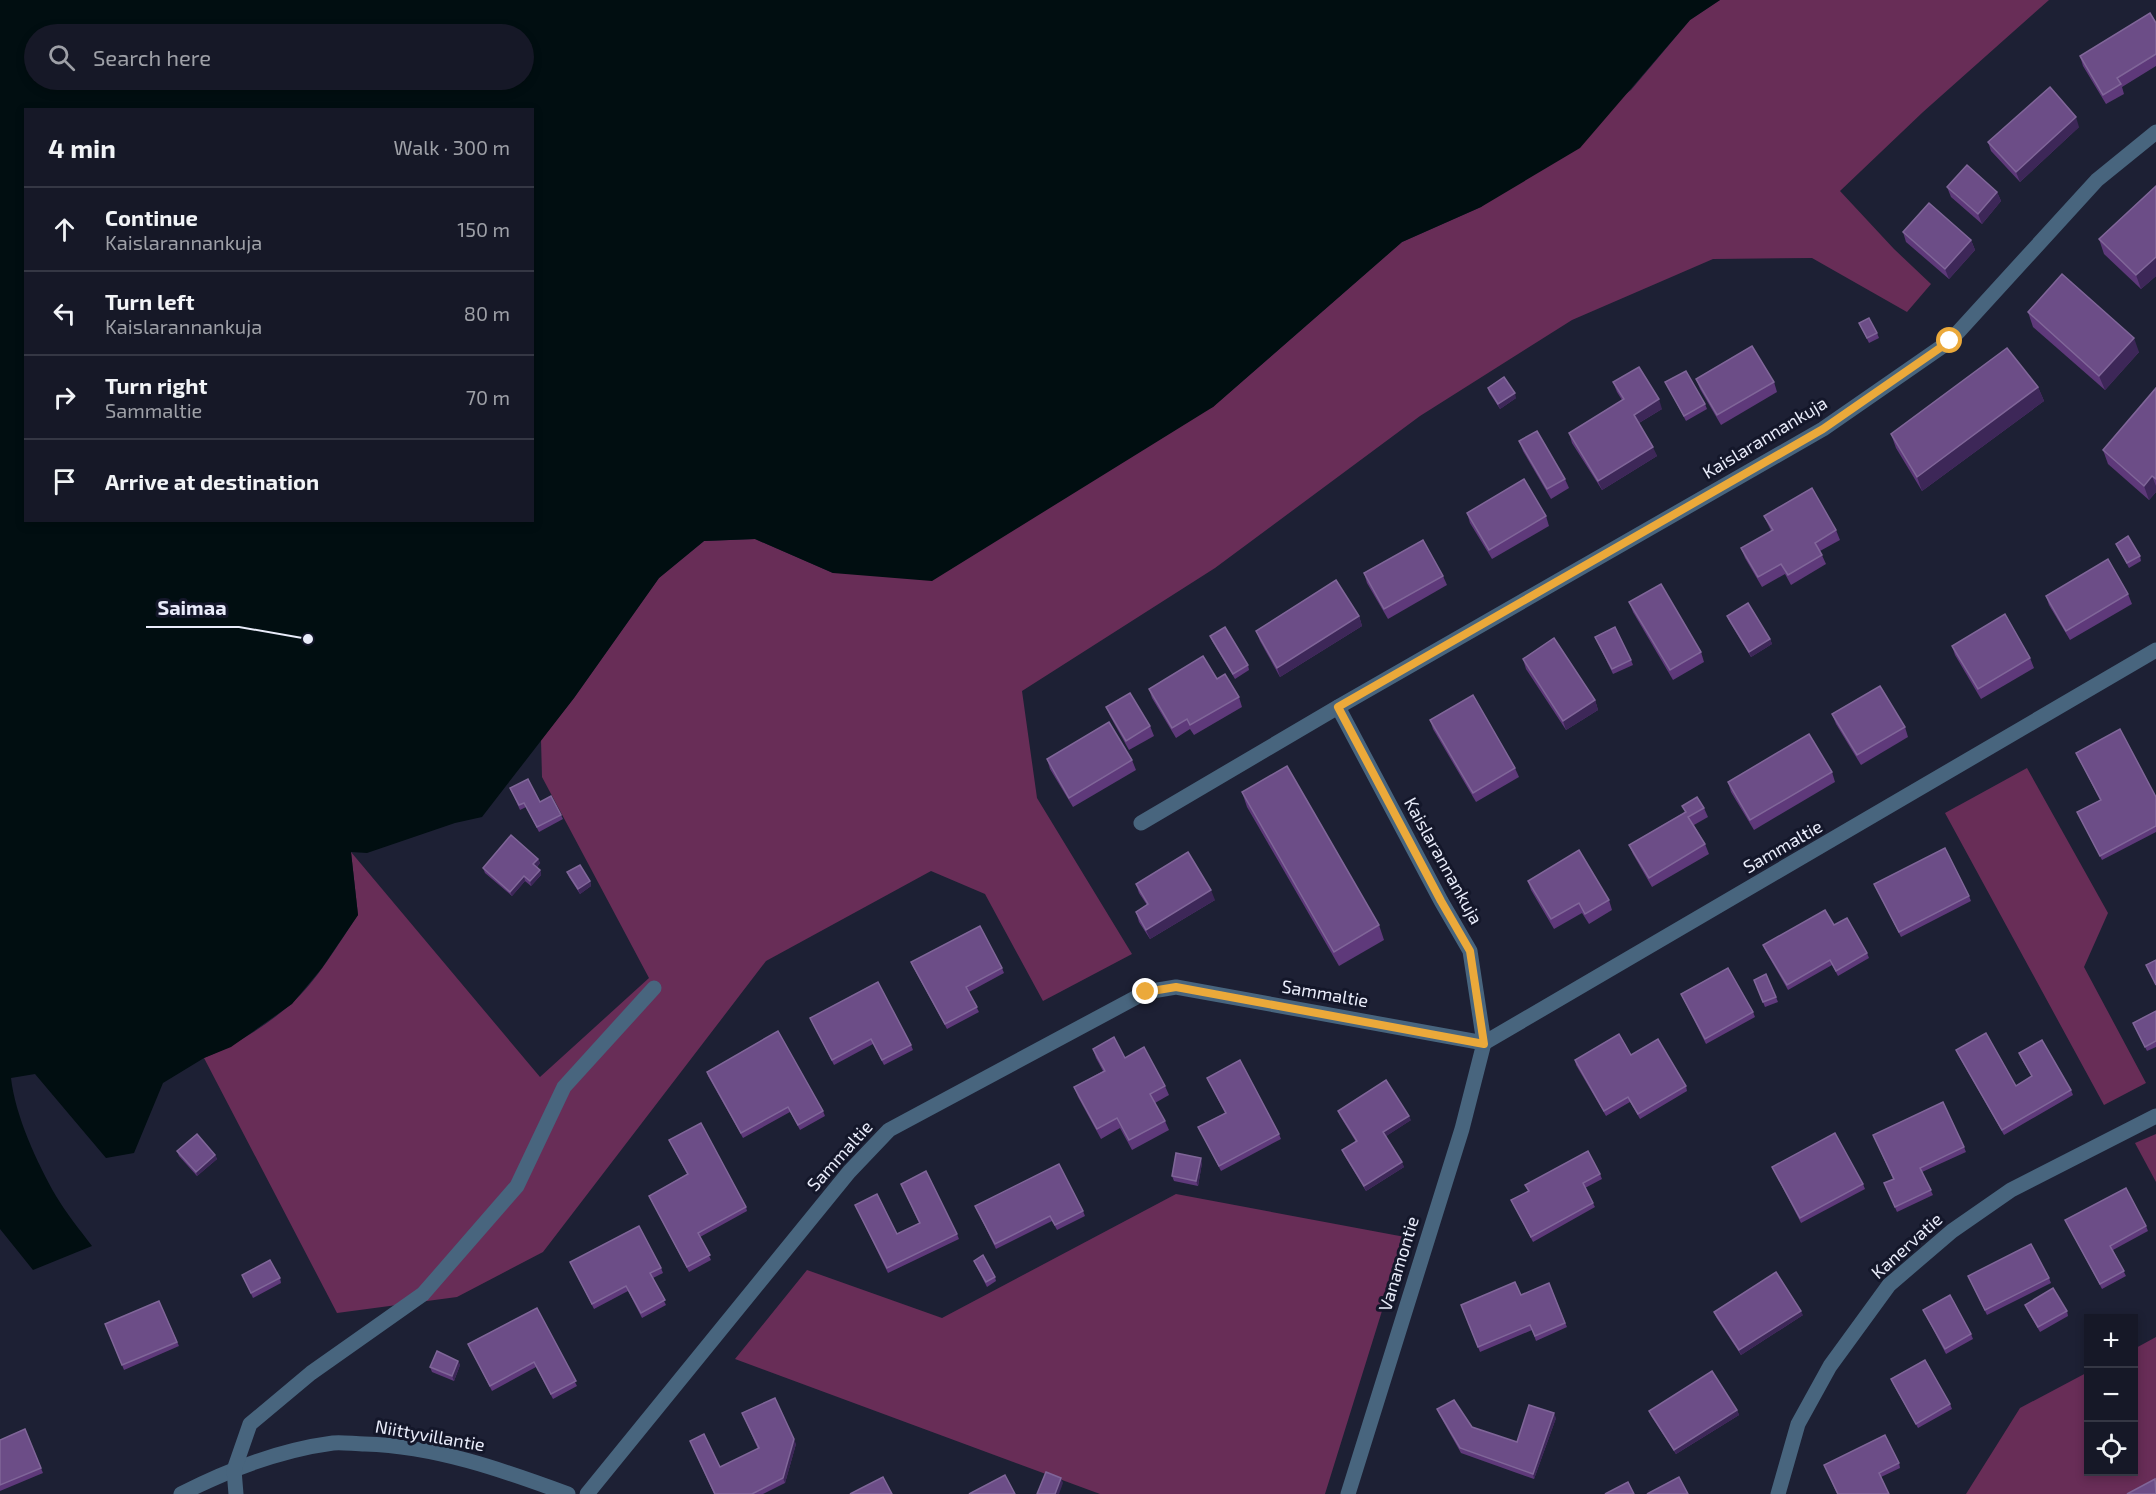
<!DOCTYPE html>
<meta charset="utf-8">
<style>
:root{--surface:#161827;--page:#232533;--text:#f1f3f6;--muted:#9ea0a7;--line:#353744}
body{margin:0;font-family:"Exo 2",sans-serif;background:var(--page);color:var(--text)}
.controls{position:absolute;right:18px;bottom:18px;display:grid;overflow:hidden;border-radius:0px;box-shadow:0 3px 9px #0003}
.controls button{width:54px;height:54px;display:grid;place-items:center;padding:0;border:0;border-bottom:2px solid var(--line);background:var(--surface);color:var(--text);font:30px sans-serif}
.stop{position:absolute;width:18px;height:18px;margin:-14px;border:4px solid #eba93a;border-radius:50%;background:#fff}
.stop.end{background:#eba93a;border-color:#fff;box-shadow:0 2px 6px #0008}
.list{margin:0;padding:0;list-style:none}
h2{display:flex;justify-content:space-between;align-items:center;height:78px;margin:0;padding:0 24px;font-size:26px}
h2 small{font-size:20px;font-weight:400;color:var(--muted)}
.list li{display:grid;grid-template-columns:39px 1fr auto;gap:18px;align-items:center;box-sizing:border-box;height:84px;padding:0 24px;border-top:2px solid var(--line)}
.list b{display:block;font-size:22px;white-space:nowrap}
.list p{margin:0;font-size:20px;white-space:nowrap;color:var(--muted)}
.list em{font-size:20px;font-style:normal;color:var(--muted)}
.icon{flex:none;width:33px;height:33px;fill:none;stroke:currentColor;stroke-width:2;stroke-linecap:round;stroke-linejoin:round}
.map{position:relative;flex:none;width:2156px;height:1494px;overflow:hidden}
.search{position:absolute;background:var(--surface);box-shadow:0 3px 9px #0003;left:24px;top:24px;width:510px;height:66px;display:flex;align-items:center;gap:15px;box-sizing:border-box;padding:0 21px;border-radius:33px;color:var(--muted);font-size:22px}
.panel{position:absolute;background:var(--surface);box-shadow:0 3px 9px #0003;left:24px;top:108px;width:510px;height:414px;border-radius:0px}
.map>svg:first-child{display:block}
</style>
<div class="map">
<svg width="2156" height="1494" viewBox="0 0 2156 1494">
<rect width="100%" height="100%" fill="#1d2034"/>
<g fill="#682d57">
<path d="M1720,0H2049L1923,112L1840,191L1894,249L1931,284L1907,312L1812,258L1713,259L1572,320L1420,416L1215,568L1022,691L1037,798L1132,954L1043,1001L985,894L931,871L766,961L543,1252L457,1297L337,1313L204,1058C235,1045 266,1026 291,1004C317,981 338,944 358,915L351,852L540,1077L649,978L542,777L541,740L574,698L659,578L704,541L755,539L833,573L1213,407L1402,242L1481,207L1631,90L1690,20Z"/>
<path d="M2027,768L2108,913L2084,967L2146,1083L2104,1105L1945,813Z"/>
<path d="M2156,1134V1182L2135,1143Z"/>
<path d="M1176,1194L1405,1237L1325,1494H1100L735,1359L807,1270L942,1318Z"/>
<path d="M2156,1337V1494H1966L2020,1408L2088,1372V1472H2134V1349Z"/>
</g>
<path fill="#010e11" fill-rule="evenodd" d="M0,0H1720L1690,20L1580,148L1481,207L1402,242L1213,407L932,581L833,573L755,539L704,541L659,578L574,698L482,817L455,823L367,853L351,852L358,915L322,968L292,1004L231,1047L204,1058L163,1083L134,1153L106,1158L35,1074L11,1078C15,1115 37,1163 56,1196C66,1213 80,1230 92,1246L33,1270L0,1229ZM34,34H524V80H34ZM26,110H532V520H26Z"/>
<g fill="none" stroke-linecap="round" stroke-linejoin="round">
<g stroke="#48657e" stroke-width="15">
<path d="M1338,707L1441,901L1470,951L1484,1043L1462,1129L1348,1494"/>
<path d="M1141,823L1338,707L1823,429L1950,341L2097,180L2156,132"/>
<path d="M181,1494C228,1470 280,1450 333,1443C343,1442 354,1444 365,1444C435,1446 503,1470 568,1494"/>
<path d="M236,1494L234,1470L250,1424L311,1373L423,1294L517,1186L564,1087L654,988"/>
<path d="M587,1494L849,1172L889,1130L1146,992L1176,987L1484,1043L2156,650"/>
<path d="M1778,1494L1798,1424L1830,1366L1889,1285L1952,1231L2011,1190L2156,1116"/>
</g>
</g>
<g fill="#5e397a">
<path d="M2156,23V66L2122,87L2124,94L2106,104L2083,66L2080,56Z"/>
<path d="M2079,127L2020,182L1991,151L1988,142Z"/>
<path d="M2156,186V276L2141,289L2104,254L2099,239Z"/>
<path d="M1947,187L1997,192L2001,201L1982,224L1951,197Z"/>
<path d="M1903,232L1971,240L1975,250L1949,279L1906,242Z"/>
<path d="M2028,312L2139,352L2105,390L2033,327Z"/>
<path d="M1859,323L1877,333L1879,338L1869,343Z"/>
<path d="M1696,379L1774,382L1777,392L1721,425L1700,389Z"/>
<path d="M1613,382L1662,409L1639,423L1657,456L1602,490L1572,443L1569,433L1622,400L1617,392Z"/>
<path d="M1665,382L1705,404L1707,409L1686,421Z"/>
<path d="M2038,387L2044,401L1922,491L1896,448L1891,434Z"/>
<path d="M1488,388L1516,398L1500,409L1489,392Z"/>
<path d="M2156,388V492L2149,500L2108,464L2103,450Z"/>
<path d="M1519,441L1565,479L1569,488L1551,499L1523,451Z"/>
<path d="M1467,513L1546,516L1549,526L1492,559L1470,523Z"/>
<path d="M1764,516L1836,530L1840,540L1820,551L1826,564L1791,585L1785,574L1762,587L1745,558L1741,548L1771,531Z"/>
<path d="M2116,544L2140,556L2141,561L2129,568L2118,548Z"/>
<path d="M1364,573L1443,576L1447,585L1388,619L1367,583Z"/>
<path d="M2128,594L2132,604L2070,640L2049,605L2046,596Z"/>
<path d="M1629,602L1701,652L1704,662L1673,680L1633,612Z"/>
<path d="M1359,616L1362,626L1280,677L1260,641L1256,631Z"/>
<path d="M1727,616L1770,639L1772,644L1751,657L1729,621Z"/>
<path d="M1210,636L1248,665L1249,670L1235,679L1212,641Z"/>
<path d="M1595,637L1631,660L1633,665L1613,674Z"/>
<path d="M1952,646L2030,658L2034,668L1981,699L1955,655Z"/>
<path d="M1523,659L1595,700L1598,710L1566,730L1526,669Z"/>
<path d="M1217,679L1239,697L1242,707L1194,735L1190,729L1176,738L1152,698L1149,689Z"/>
<path d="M1106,707L1150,726L1154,736L1129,750L1110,716Z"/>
<path d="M1832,714L1905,727L1908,737L1861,765L1836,724Z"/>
<path d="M1430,720L1515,768L1519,777L1476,802L1433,729Z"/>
<path d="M2076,753L2156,797V832L2102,860L2077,812L2100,800Z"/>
<path d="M1047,759L1132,760L1136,770L1073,807L1050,769Z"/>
<path d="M1832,772L1835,782L1754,830L1731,792L1728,782Z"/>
<path d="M510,788L540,802L561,815L563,819L539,832L526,807L520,810Z"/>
<path d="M1242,792L1379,925L1384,940L1339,966L1247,807Z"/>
<path d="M1682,806L1704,808L1708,817L1694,825L1705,844L1709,854L1652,887L1633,854L1629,845L1685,812Z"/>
<path d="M538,859L540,863L537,867L540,870L541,875L531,886L525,881L512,896L485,873L483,868Z"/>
<path d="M567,872L590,881L591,886L580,894L569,877Z"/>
<path d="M1528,881L1609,900L1612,910L1589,924L1582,913L1554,929L1531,890Z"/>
<path d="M1136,884L1215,900L1150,939L1139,922L1136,912L1147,905L1139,893Z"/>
<path d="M1874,884L1969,896L1971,901L1901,937Z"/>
<path d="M1834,925L1867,953L1869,958L1838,976L1832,965L1788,990L1765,950L1763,945Z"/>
<path d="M911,962L1002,968L1004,973L969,992L979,1012L947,1029L913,967Z"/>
<path d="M1754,980L1776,997L1778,1002L1765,1007Z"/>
<path d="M1681,994L1753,1012L1755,1017L1706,1044Z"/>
<path d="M2156,1011V1047L2147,1051L2133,1023Z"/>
<path d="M810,1018L911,1045L913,1050L884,1065L873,1044L834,1065Z"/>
<path d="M1093,1049L1125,1058L1165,1086L1169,1095L1155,1103L1165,1121L1169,1130L1132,1150L1120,1128L1101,1139L1078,1097L1074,1087L1103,1071L1096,1058Z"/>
<path d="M1956,1050L2016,1086L2032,1077L2021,1058L2019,1053L2071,1090L2073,1095L2004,1135L1958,1055Z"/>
<path d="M1631,1055L1686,1086L1687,1091L1640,1119L1630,1102L1606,1116L1576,1065L1575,1060Z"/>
<path d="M707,1072L823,1111L825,1116L800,1130L790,1112L743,1138L708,1076Z"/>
<path d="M1207,1078L1279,1134L1281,1139L1221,1171L1198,1127L1225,1113Z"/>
<path d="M1338,1111L1411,1120L1386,1136L1404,1167L1366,1191L1344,1155L1342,1150L1356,1142L1340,1116Z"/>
<path d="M1873,1135L1964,1147L1966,1152L1922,1172L1933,1195L1897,1212L1884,1183L1893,1179Z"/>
<path d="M669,1140L746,1207L747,1211L700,1237L711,1260L689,1272L649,1196L687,1174Z"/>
<path d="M177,1151L215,1155L217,1159L197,1176L179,1156Z"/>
<path d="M1202,1163L1198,1186L1174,1181L1172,1176Z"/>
<path d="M1772,1167L1863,1184L1865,1189L1801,1223Z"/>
<path d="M1600,1174L1602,1179L1585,1188L1595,1207L1533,1242L1511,1200L1528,1191L1525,1185Z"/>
<path d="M901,1184L957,1234L959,1239L888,1273L855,1205L897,1234L919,1223Z"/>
<path d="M975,1206L1083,1211L1085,1216L1057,1230L1052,1221L996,1249Z"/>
<path d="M2065,1220L2146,1226L2148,1231L2113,1250L2126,1276L2102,1289Z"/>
<path d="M974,1261L995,1277L996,1281L987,1287Z"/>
<path d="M570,1262L661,1268L663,1273L653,1278L666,1305L642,1318L628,1291L594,1309Z"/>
<path d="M242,1275L280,1278L281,1283L253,1298Z"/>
<path d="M1968,1276L2049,1278L2051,1283L1987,1315Z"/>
<path d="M1549,1283L1567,1327L1536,1341L1532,1330L1480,1352L1461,1305L1521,1295Z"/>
<path d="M159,1301L179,1346L124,1370L105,1324Z"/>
<path d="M2025,1305L2067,1311L2068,1316L2040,1332L2027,1310Z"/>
<path d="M537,1308L577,1386L553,1399L536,1367L492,1391L468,1344Z"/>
<path d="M1923,1310L1971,1334L1973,1339L1946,1354Z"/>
<path d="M1714,1312L1803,1315L1741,1355L1716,1317Z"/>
<path d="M458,1361L460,1365L454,1381L432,1372L430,1367Z"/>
<path d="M1891,1379L1950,1404L1952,1409L1918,1428L1893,1384Z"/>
<path d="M1437,1409L1472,1427L1517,1442L1556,1418L1534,1479L1461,1453L1439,1414Z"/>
<path d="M1737,1410L1739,1415L1676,1454L1651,1416L1649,1411Z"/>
<path d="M742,1413L796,1444L785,1483L763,1494H714L690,1441L720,1467L758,1449Z"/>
<path d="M25,1429L43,1473L0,1491V1440Z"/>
<path d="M1899,1463L1900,1468L1881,1477L1889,1494H1837L1824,1465Z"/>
</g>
<g fill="#3d2758">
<path d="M2076,117L2079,127L2020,182L2016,172Z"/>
<path d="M1997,192L2001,201L1982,224L1978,214Z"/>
<path d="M1971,240L1975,250L1949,279L1945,269Z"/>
<path d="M2156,257V276L2141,289L2136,275Z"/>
<path d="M2134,338L2139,352L2105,390L2099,376Z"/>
<path d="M2038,387L2044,401L1922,491L1917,477Z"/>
<path d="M1515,393L1516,398L1500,409L1498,404Z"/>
<path d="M1659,399L1662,409L1637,424L1634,415Z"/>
<path d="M1653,447L1657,456L1602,490L1598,481Z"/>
<path d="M2152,476L2156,486V492L2149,500L2144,486Z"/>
<path d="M1359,616L1362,626L1280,677L1277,668Z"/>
<path d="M1770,639L1772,644L1751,657L1749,652Z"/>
<path d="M1595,700L1598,710L1566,730L1563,721Z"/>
<path d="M538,859L540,863L535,869L533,864Z"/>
<path d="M540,870L541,875L531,886L530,881Z"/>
<path d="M524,876L525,881L512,896L510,892Z"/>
<path d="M590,881L591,886L580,894L578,889Z"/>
<path d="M1211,890L1215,900L1150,939L1146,930Z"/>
<path d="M1409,1116L1411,1120L1385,1137L1383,1132Z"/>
<path d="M215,1155L217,1159L197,1176L196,1172Z"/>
<path d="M1201,1158L1202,1163L1198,1186L1196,1181Z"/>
<path d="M1402,1162L1404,1167L1366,1191L1364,1186Z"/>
<path d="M1801,1311L1803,1315L1741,1355L1739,1350Z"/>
<path d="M458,1361L460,1365L454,1381L452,1376Z"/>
<path d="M1737,1410L1739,1415L1676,1454L1674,1450Z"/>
<path d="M1554,1413L1556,1418L1534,1479L1533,1474Z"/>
<path d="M794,1439L796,1444L785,1483L783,1478Z"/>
<path d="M1061,1478L1063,1483L1059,1494H1055Z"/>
</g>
<g fill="#6c4d87" stroke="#806699" stroke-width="1.5">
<path d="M2150,13L2156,23V54L2117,78L2121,84L2103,95L2080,56Z"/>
<path d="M2050,87L2076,117L2016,172L1988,142Z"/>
<path d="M1967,165L1997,192L1978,214L1947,187Z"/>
<path d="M2156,186V257L2136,275L2099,239Z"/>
<path d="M1929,203L1971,240L1945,269L1903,232Z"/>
<path d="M2062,274L2134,338L2099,376L2028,312Z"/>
<path d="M1869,318L1877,333L1867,338L1859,323Z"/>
<path d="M1752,346L1774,382L1717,415L1696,379Z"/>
<path d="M2007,348L2038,387L1917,477L1891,434Z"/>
<path d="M1639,367L1659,399L1634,415L1653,447L1598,481L1569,433L1624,399L1613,382Z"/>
<path d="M1686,371L1705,404L1684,416L1665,382Z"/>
<path d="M1504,377L1515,393L1498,404L1488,388Z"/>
<path d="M2156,388V479L2152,476L2144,486L2103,450Z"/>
<path d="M1537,431L1565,479L1547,489L1519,441Z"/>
<path d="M1524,479L1546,516L1489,550L1467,513Z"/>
<path d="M1812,488L1836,530L1815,543L1822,555L1788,575L1781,564L1758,577L1741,548L1773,530L1764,516Z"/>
<path d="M2128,536L2140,556L2127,563L2116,544Z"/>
<path d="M1423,540L1443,576L1384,609L1364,573Z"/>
<path d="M2108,559L2128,594L2066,631L2046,596Z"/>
<path d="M1336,580L1359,616L1277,668L1256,631Z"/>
<path d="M1661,584L1701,652L1670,670L1629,602Z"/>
<path d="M1748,603L1770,639L1749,652L1727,616Z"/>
<path d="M2005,614L2030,658L1978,689L1952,646Z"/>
<path d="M1225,627L1248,665L1233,674L1210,636Z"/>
<path d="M1615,627L1631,660L1612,669L1595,637Z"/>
<path d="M1554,638L1595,700L1563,721L1523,659Z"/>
<path d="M1203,656L1217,679L1225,674L1239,697L1190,725L1187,719L1172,728L1149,689Z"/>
<path d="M1880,686L1905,727L1857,755L1832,714Z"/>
<path d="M1130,693L1150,726L1126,741L1106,707Z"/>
<path d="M1473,695L1515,768L1473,793L1430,720Z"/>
<path d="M1109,722L1132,760L1069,798L1047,759Z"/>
<path d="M2120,729L2156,797V826L2100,856L2077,812L2101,800L2076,753Z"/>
<path d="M1809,734L1832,772L1750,820L1728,782Z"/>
<path d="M1287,766L1379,925L1334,952L1242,792Z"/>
<path d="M528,779L540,802L551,796L561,815L537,827L524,803L519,805L510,788Z"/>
<path d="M1697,797L1704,808L1688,817L1705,844L1649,878L1629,845L1686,812L1682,806Z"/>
<path d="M511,835L538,859L533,864L540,870L530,881L524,876L510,892L483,868Z"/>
<path d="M1945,848L1969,896L1899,932L1874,884Z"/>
<path d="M1579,850L1609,900L1585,914L1579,903L1551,919L1528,881Z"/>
<path d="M1188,852L1211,890L1146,930L1136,912L1148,904L1136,884Z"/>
<path d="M580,865L590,881L578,889L567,872Z"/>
<path d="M1825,910L1834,925L1847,918L1867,953L1836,971L1830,960L1787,985L1763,945Z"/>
<path d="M980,926L1002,968L966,987L977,1007L945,1024L911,962Z"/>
<path d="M2156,960V985L2146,965Z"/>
<path d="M1728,968L1753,1012L1705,1039L1681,994Z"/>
<path d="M1766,974L1776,997L1763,1002L1754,980Z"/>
<path d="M878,982L911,1045L882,1060L871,1039L832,1060L810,1018Z"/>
<path d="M2156,1011V1041L2145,1047L2133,1023Z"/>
<path d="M778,1031L823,1111L798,1125L788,1107L741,1133L707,1072Z"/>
<path d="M1986,1033L2016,1086L2032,1076L2019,1053L2042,1040L2071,1090L2002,1130L1956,1050Z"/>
<path d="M1619,1034L1631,1055L1658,1039L1686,1086L1638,1114L1628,1097L1604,1111L1575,1060Z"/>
<path d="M1114,1037L1125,1058L1144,1047L1165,1086L1150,1094L1165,1121L1129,1140L1117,1118L1097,1129L1074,1087L1105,1071L1093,1049Z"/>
<path d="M1240,1060L1279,1134L1219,1166L1198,1127L1226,1113L1207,1078Z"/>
<path d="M1386,1080L1409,1116L1383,1132L1402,1162L1364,1186L1342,1150L1357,1141L1338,1111Z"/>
<path d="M1943,1102L1964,1147L1920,1168L1931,1190L1895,1207L1884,1183L1894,1179L1873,1135Z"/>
<path d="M701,1123L746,1207L698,1233L710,1255L687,1267L649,1196L688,1174L669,1140Z"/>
<path d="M1835,1133L1863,1184L1800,1218L1772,1167Z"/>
<path d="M197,1134L215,1155L196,1172L177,1151Z"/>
<path d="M1588,1151L1600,1174L1583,1183L1593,1203L1531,1237L1511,1200L1529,1191L1525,1185Z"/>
<path d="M1176,1153L1201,1158L1196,1181L1172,1176Z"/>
<path d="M1059,1164L1083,1211L1055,1225L1050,1216L995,1244L975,1206Z"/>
<path d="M926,1171L957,1234L887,1268L855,1205L877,1194L897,1234L920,1223L901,1184Z"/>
<path d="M2126,1188L2146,1226L2110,1246L2124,1271L2100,1284L2065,1220Z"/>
<path d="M639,1226L661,1268L650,1273L665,1300L641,1313L626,1286L592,1304L570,1262Z"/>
<path d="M2031,1244L2049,1278L1985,1310L1968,1276Z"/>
<path d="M983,1255L995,1277L986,1282L974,1261Z"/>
<path d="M270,1260L280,1278L251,1293L242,1275Z"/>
<path d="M1776,1272L1801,1311L1739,1350L1714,1312Z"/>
<path d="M1515,1282L1521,1295L1549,1283L1565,1323L1535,1336L1530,1325L1478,1347L1461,1305Z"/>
<path d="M2053,1288L2067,1311L2038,1327L2025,1305Z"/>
<path d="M1950,1295L1971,1334L1945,1349L1923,1310Z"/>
<path d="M159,1301L177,1342L122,1365L105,1324Z"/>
<path d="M537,1308L576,1381L551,1394L534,1362L490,1386L468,1344Z"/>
<path d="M437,1351L458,1361L452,1376L430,1367Z"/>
<path d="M1925,1360L1950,1404L1916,1424L1891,1379Z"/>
<path d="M1712,1371L1737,1410L1674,1450L1649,1411Z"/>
<path d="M775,1398L794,1439L783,1478L752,1494H715L690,1441L704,1434L720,1467L759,1448L742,1413Z"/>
<path d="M1454,1400L1472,1427L1517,1442L1529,1405L1554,1413L1533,1474L1460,1448L1437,1409Z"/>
<path d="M25,1429L41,1468L0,1485V1440Z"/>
<path d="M1885,1435L1899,1463L1879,1473L1889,1494H1838L1824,1465Z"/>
<path d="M1046,1472L1061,1478L1055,1494H1037Z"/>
<path d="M1005,1475L1015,1494H969Z"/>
<path d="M883,1477L892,1494H850Z"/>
<path d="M1679,1477L1688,1494H1647Z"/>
<path d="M2155,1479L2156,1494H2127Z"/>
<path d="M1628,1482L1634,1494H1605Z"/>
</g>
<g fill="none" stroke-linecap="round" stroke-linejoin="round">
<path stroke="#eba93a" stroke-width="8" d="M1146,992L1176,987L1484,1044L1470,951L1441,901L1338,707L1823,429L1950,341"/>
</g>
<g text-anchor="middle" stroke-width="6" stroke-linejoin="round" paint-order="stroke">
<g font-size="18" fill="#e9ecfa" stroke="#14172a">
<text transform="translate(1765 438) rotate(-31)" y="6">Kaislarannankuja</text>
<text transform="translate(1783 847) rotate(-30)" y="6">Sammaltie</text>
<text transform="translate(1443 861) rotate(61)" y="6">Kaislarannankuja</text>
<text transform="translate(1325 994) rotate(10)" y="6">Sammaltie</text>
<text transform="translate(840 1156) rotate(-48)" y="6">Sammaltie</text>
<text transform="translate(1907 1246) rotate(-42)" y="6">Kanervatie</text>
<text transform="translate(1399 1264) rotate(-73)" y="6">Vanamontie</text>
<text transform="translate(430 1436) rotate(10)" y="6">Niittyvillantie</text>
</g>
</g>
<path fill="none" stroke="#e9ecfa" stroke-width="2" d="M308 639L239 627H146"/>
<circle fill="#e9ecfa" stroke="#14172a" stroke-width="2" cx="308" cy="639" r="6"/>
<g font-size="20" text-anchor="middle" font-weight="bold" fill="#e9ecfa" stroke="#14172a" stroke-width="6" stroke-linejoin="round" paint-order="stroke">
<text x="192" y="615">Saimaa</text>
</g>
</svg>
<div class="controls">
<button>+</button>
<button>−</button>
<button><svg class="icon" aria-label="locate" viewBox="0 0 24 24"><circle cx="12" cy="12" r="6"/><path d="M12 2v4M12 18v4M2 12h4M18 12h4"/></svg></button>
</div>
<div class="stop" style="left:1950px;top:341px"></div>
<div class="stop end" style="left:1146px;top:992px"></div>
<div class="search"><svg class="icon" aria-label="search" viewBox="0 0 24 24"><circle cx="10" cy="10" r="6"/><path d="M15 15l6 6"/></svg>Search here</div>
<section class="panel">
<h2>4 min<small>Walk · 300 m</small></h2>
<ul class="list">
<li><svg class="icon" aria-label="ahead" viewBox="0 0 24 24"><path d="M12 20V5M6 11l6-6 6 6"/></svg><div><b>Continue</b><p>Kaislarannankuja</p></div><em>150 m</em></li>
<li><svg class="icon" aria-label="left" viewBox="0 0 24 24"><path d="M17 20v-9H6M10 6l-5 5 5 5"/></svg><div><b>Turn left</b><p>Kaislarannankuja</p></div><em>80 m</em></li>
<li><svg class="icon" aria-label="right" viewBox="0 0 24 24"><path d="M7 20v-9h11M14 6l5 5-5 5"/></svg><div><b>Turn right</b><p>Sammaltie</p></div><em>70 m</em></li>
<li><svg class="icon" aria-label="arrive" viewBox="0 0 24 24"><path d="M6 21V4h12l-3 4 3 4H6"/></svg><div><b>Arrive at destination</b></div></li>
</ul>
</section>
</div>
